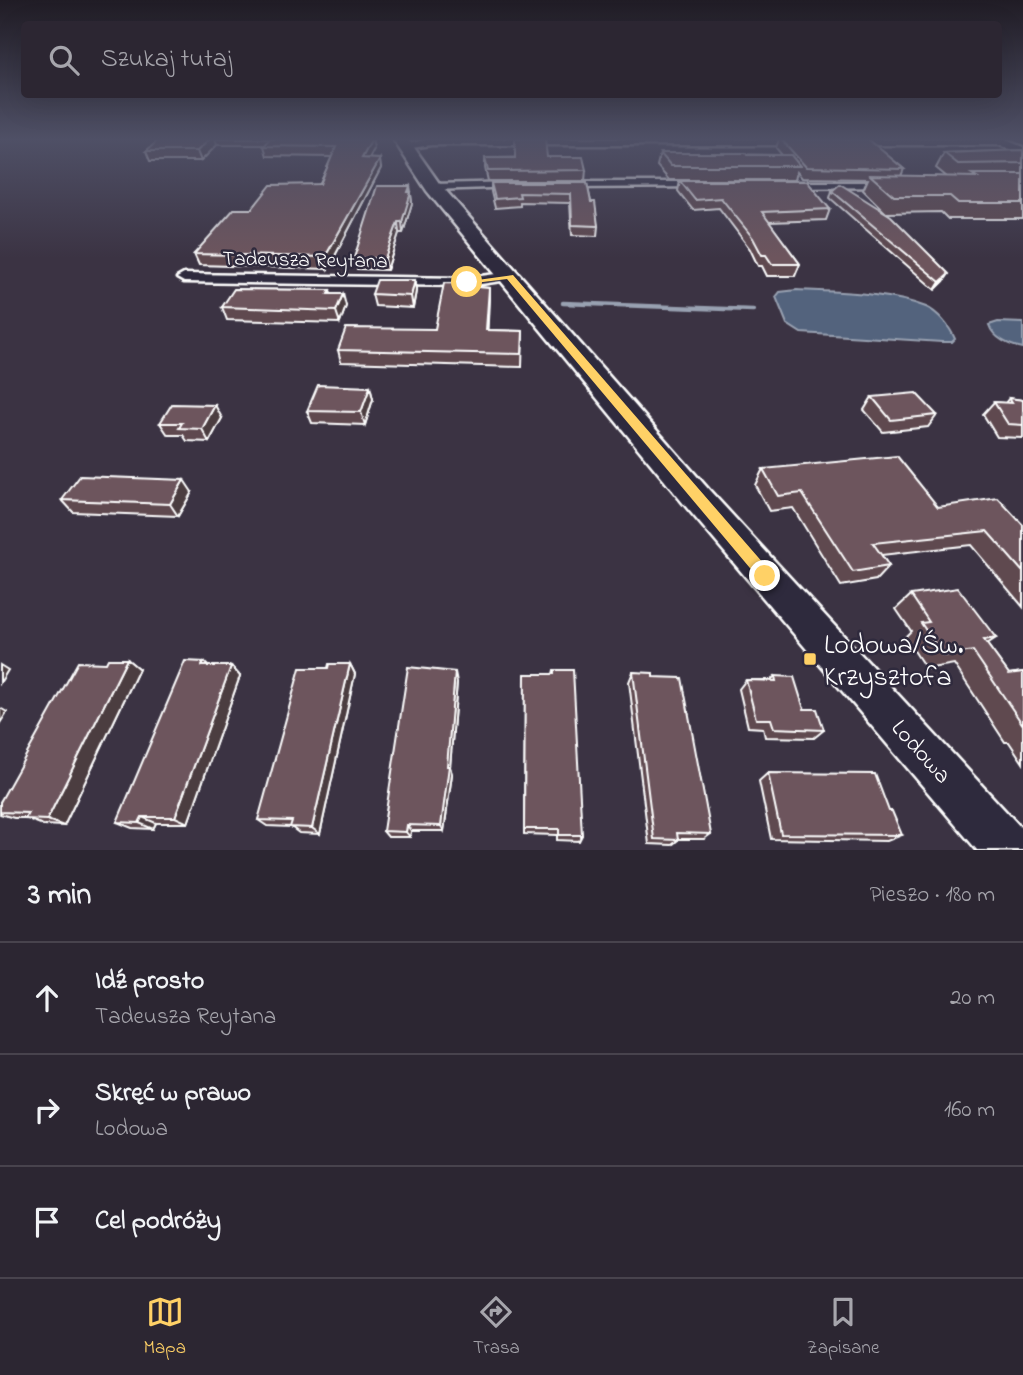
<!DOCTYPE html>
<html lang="pl">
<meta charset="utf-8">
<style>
:root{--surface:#2c2632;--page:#38323e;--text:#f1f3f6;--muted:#a6a5ac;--line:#48434d;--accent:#ffd166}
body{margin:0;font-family:"Indie Flower",sans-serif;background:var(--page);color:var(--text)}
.stop{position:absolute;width:21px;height:21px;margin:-16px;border:5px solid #ffd166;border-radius:50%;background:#fff}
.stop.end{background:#ffd166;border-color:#fff;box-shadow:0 2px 7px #0008}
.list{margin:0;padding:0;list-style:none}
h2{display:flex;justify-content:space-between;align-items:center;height:91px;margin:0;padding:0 28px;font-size:30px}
h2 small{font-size:23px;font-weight:400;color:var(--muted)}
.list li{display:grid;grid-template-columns:46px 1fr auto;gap:21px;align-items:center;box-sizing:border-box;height:112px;padding:0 28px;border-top:2px solid var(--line)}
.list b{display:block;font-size:26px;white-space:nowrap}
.list p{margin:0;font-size:23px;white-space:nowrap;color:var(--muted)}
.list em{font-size:23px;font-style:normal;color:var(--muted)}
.icon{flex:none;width:38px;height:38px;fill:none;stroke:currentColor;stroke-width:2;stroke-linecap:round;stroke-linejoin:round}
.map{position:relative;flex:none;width:1023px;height:850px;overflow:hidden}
.search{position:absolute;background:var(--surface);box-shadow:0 7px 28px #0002;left:21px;right:21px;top:21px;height:77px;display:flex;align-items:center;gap:18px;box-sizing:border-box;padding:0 24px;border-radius:7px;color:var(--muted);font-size:26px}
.sheet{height:427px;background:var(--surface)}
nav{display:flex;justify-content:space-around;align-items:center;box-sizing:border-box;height:98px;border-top:2px solid var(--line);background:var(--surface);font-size:19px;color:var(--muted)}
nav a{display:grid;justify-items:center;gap:4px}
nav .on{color:var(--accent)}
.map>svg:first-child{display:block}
</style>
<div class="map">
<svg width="1023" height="850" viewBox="0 0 1023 850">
<rect width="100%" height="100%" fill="#3b3343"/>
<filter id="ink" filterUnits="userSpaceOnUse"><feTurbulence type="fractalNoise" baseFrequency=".0143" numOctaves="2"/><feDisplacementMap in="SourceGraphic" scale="14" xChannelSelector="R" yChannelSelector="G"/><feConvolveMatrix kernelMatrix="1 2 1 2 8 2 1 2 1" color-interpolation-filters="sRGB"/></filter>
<g filter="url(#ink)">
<g fill="#53637d" stroke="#98a1b1" stroke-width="2">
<path d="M797,290C836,292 890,292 926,307C938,312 950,327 955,339L952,342H942L801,333L787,324L776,297L780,292Z"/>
<path d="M998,322L1023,323V348C1010,346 993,338 989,325Z"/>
</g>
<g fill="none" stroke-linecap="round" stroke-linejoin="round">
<path stroke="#98a1b1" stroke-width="4.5" d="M563,303L753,310"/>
<defs>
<g id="street">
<path d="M428,139H804L807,142L802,145H431L405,149L400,146Z"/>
<path d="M844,139H1003L1023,147V154L999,145H846L841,142Z"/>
<path d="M516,182L520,183V187L433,190L427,187L433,184Z"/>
<path d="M705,182L709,183V187L564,188L558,185L564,182Z"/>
<path d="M891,182L897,185L895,187L784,188L778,185L784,182Z"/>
<path d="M510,272L517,276L515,279L467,286L184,282L177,278L184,274L467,278Z"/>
</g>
<path id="secondary" d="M393,139H408L439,183L710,491L1023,830V850H977L688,509L427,191Z"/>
</defs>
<use href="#street" stroke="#fff" stroke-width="5"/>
<use href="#secondary" stroke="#fff" stroke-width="5"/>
<use href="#street" fill="#2f2a3d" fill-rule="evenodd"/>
<use href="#secondary" fill="#2f2a3d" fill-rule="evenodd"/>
</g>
<g fill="#5e4950" stroke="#fff" stroke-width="2">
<path d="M160,139H372L374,149L369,158L381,168L328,269L199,265L194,254L252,209L320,184L332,157L267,156L264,146L265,145H217L201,161H150L146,151Z"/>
<path d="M779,139H868L904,169L901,176L947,177L936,168L944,153L1023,150V219H948L941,212L886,213L863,190L868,179L802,178L797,172L795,180H669L657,166L660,153L782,155L776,148Z"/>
<path d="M547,157L586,170L585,181H488L485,168V158Z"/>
<path d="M680,181L830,209L826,220L769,222L800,264L795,276H767L762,266H758L750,249L719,208L693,210L678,191Z"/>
<path d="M491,183H587L591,202L598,226L597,236L572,235L570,203L520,202V206L495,208L491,192Z"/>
<path d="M410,186L412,203L403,233H399L387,270L357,269L354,258Z"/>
<path d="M832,191L944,281L935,290L830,198Z"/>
<path d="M415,280L416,291L413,308L375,306L372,294Z"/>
<path d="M478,287L489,288L487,330L523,331L522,367L341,362L338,350L435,329Z"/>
<path d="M330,290L331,294L346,306L340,323L227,320L222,307Z"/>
<path d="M370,387L373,399L365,425L312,423L307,411Z"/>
<path d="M872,397L937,415L928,427L883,432L864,410Z"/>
<path d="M1009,398L1023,400V438L997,437L983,414L994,402L1005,403Z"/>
<path d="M222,418L209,442L187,441L183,435H168L160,423Z"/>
<path d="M763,469L938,507L1023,525V607L971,545L881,555L889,566L876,580L841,586L793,508L769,511L755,485Z"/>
<path d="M192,492L178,516L73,512L62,500Z"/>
<path d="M911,595L996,638L987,644L1009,674L1023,672V763L1009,742H1005L954,664L926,669L905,637L911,631L896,609Z"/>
<path d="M127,659L139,669L64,826L43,825L25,818H14L0,814V802Z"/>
<path d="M204,662L208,666H231L240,676L188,823H156L153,829L132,828L117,822Z"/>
<path d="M350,664L355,674L320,834L299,833L291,827L267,826L258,820L328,668Z"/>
<path d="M554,670L582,835L579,841L557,840V835L524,834L525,683L553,674Z"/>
<path d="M633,672L653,677L711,834L704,839H678V840L672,845L649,844L629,682Z"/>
<path d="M775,676L824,730L814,738L765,737L763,728L748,727L739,689L746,680H771Z"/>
<path d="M457,682L450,767L452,774L444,831H411L410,837H388L383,831Z"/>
<path d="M768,773L902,835L887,841L771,839L759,781Z"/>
</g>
<g fill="#4c3c41" stroke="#fff" stroke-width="2">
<path d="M210,139H215L217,145L201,161L197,151Z"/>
<path d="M372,139L374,149L364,168L362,158Z"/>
<path d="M380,159L381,168L328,269L325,257Z"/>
<path d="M410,186L412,203L403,233L402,222Z"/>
<path d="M398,222L399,233L387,270L385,258Z"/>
<path d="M949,274L944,281L935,290L940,282Z"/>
<path d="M415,280L416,291L413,308L411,296Z"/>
<path d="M489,288V300L487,342L486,330Z"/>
<path d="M343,294L346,306L340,323L336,311Z"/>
<path d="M370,387L373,399L365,425L361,412Z"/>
<path d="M215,405L222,418L209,442L202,429Z"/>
<path d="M184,480L192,492L178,516L170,504Z"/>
<path d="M127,659L139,669L64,826L47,820Z"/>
<path d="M350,664L355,674L320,834L312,828Z"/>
<path d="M0,665L8,670L0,683Z"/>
<path d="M231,666L240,676L188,823L175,817Z"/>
<path d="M455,672L457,682L450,767L452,774L444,831L441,826Z"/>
<path d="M0,708L7,712L0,723Z"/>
<path d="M142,817L156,823L153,829L139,823Z"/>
<path d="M407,825L411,831L410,837L406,832Z"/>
</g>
<g fill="#6d555d" stroke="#fff" stroke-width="2">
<path d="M160,139H210L197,151H146Z"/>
<path d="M270,139H372L362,158L380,159L325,257L194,254L234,209H252L271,185L320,184L336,147L264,146Z"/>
<path d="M515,139H545L547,157H583L586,170L488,171L485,158H515Z"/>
<path d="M781,139H868L904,169L806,167Z"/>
<path d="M1023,150V163L958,164L944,153Z"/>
<path d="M660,153H746L747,155H791L800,166H671Z"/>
<path d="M972,174H1023V203H958L950,196H894L870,175L977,177Z"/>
<path d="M680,181H807L830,209L762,212L800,264H772L766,255H762L753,238L721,198L695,200Z"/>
<path d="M491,183H587L591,202H595L598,226L572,225L571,194L519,193L520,197L495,199Z"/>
<path d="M840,184L891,216L949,274L940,282L832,191Z"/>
<path d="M377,186H410L408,192H411L402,222H398L385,258H354Z"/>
<path d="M377,280H415L411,296L372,294Z"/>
<path d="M444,283L478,284V287L489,288L486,330L523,331L522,354L338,350L346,328L435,329Z"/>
<path d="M234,289L330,290L328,294H343L336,311L222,307Z"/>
<path d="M318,385L370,387L361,412L307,411Z"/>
<path d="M916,393L937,415L891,420L872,397Z"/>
<path d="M1009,398L1023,400V425L1008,424L994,402L1012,403Z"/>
<path d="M172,404L215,405L202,429L179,428L182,423H160Z"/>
<path d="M897,456L938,507L998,498L1023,525V572L987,531L873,543L889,566L853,572L802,493L778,496L763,469Z"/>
<path d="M80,476L184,480L170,504L62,500Z"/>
<path d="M958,588L996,638L984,640L1009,674L1023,672V725L973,651L943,656L921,623L929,622L911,595Z"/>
<path d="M108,659H127L47,820L25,819L28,813L0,812V802L78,662L106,663Z"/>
<path d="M185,661L204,662L202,666H231L175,817H142L139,823L117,822Z"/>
<path d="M329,664H350L312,828L290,827L292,821L258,820L300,668H328Z"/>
<path d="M408,667L455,672L447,766H449L441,826L407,825L406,832L383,831Z"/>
<path d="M554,670H573L582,835H559V829H524L525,674H554Z"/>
<path d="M633,672L653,673V677L682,678L711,834L677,833L678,840L654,839Z"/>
<path d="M775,676L794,677L804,709H817L824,730L774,728L771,719H756L746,680L776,681Z"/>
<path d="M768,773L875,774L889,811H892L902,835L781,834Z"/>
</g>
</g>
<linearGradient id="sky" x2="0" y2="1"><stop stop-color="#201c25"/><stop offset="0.54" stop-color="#4f5066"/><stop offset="1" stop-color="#4f5066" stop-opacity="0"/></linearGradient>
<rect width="1023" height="258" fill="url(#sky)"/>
<path fill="#ffd166" d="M513,275L770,571V580H760L507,279L467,284L463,282Z"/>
<rect fill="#ffd166" stroke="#2f2a3d" stroke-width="2.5" x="803" y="652" width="14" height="14" rx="3.5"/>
<g text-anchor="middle" stroke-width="5" stroke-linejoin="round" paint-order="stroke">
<g font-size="21" fill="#fff" stroke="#2f2a3d">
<text transform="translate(305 259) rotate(1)" y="7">Tadeusza Reytana</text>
</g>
<g font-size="24" fill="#fff" stroke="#2f2a3d">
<text transform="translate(922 751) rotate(48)" y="8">Lodowa</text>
</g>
<g font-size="28" fill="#fff" stroke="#2f2a3d" text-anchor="start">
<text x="824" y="653">Lodowa/Św.<tspan x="824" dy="32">Krzysztofa</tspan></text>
</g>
</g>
</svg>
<div class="stop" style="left:467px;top:282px"></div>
<div class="stop end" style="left:765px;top:576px"></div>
<div class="search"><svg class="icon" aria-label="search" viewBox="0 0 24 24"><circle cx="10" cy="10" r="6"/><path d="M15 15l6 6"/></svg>Szukaj tutaj</div>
</div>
<section class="sheet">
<h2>3 min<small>Pieszo · 180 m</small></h2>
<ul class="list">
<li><svg class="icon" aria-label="ahead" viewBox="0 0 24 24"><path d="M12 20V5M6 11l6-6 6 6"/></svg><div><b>Idź prosto</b><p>Tadeusza Reytana</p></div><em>20 m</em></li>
<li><svg class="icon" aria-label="right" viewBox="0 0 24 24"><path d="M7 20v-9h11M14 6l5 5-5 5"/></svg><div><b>Skręć w prawo</b><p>Lodowa</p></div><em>160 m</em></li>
<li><svg class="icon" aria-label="arrive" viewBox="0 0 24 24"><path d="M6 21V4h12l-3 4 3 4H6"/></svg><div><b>Cel podróży</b></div></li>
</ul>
</section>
<nav>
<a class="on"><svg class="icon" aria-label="map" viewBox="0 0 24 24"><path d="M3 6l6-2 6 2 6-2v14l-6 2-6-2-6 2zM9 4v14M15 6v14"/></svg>Mapa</a>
<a><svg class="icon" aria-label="directions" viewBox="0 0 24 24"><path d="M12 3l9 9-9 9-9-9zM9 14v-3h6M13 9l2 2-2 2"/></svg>Trasa</a>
<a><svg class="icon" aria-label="saved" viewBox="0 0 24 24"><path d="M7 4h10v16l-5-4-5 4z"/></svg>Zapisane</a>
</nav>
